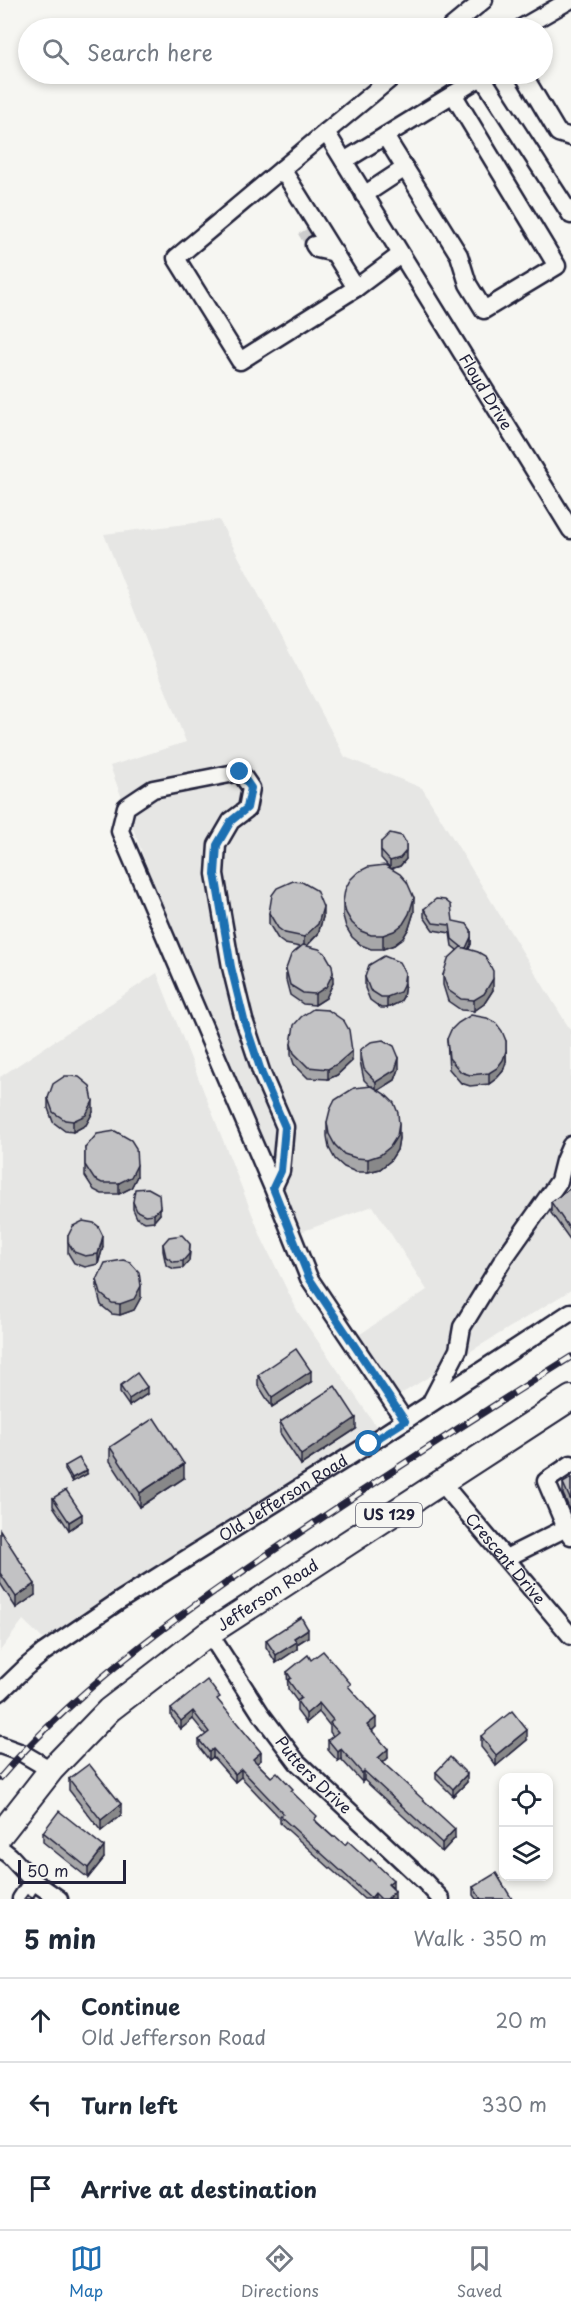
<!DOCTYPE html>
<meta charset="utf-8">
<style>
:root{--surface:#fff;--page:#f6f6f7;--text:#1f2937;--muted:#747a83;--line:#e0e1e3;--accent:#1f6fb2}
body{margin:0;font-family:"Playpen Sans",sans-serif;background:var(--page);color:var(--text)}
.controls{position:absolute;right:18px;bottom:18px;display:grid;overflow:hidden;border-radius:12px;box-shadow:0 3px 9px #0003}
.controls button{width:54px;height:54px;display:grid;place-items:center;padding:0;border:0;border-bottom:2px solid var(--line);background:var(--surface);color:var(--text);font:30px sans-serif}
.scale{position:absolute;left:18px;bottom:15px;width:108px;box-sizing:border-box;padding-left:6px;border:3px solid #22223b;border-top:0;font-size:16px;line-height:21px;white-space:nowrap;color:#22223b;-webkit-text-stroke:4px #f6f6f2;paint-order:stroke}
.stop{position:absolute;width:18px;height:18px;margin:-14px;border:4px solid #1f6fb2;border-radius:50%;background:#fff}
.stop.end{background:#1f6fb2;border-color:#fff;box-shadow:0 2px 6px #0008}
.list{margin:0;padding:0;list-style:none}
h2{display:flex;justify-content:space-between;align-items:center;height:78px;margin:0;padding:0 24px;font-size:26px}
h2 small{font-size:20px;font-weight:400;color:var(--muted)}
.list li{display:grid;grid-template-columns:39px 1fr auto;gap:18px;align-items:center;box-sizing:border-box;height:84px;padding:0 24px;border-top:2px solid var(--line)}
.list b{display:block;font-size:22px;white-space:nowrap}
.list p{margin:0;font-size:20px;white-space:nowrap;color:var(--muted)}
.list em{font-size:20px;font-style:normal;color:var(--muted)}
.icon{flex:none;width:33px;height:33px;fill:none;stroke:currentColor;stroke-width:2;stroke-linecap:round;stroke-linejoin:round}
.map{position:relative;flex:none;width:571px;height:1899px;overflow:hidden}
.search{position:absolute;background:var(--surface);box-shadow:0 3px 9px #0003;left:18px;right:18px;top:18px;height:66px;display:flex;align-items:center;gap:15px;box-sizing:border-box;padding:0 21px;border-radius:33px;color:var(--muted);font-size:22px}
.sheet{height:330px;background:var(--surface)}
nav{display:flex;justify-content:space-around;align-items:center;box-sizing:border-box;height:84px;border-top:2px solid var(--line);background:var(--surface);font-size:16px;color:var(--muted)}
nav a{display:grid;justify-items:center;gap:3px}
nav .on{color:var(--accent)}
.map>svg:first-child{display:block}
</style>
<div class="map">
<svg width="571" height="1899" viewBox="0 0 571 1899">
<rect width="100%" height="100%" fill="#f6f6f2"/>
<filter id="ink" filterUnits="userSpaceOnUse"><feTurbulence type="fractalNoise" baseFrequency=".0167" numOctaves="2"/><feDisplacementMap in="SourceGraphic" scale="12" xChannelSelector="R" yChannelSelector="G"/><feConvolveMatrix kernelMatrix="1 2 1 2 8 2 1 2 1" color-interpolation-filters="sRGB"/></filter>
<g filter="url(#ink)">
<g fill="#e6e6e4">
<path d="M219,520L345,757L422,788L571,1031V1290L396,1397L348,1342L427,1290L373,1206L284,1238L110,766L186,742L104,534Z"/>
<path d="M157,973L262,1239L298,1312L378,1429L43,1639L23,1620L0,1651V1077Z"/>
</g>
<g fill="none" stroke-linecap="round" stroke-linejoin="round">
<path stroke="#cccccd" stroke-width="16" stroke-dasharray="16 8" stroke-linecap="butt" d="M305,230L314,245"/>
<defs>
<g id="minor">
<path d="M450,28L484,0"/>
<path d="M521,28L570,0"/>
<path id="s1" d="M396,74L326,132L571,530"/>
<path d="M480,74L571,215"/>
<path d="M523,74L558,133L571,137"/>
<path d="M326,132L176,258L240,361L356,288L400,255"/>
<path d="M385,136L459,255L468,284L484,310L557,266L453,94"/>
<path d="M344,161L486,74"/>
<path d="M282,169L356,288"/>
<path d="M364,195L405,168"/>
<path d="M314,245L317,249L335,253"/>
<path d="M273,1188L281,1171L285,1127L262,1074L244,1020L231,967L215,874L217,845L231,821L247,809L251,788L240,772L153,789L126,807L120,831L273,1188L309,1278L405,1421"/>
<path d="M432,1400L458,1350L462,1327L503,1260L559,1181L564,1161L571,1145"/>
<path id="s2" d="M441,1482L571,1636"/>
<path d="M566,1528L546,1481L571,1464"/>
<path d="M506,1558L566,1528L571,1536"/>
<path id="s3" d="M209,1633L261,1714L297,1762L425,1882L441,1899"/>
<path id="s4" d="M0,1692L26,1667L44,1652L119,1601L369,1444L571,1312"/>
<path d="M0,1745L22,1753L51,1770"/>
<path d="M0,1848L10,1856L33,1881L21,1899"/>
<path d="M33,1881L59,1899"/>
</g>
<g id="highway">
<path id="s5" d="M0,1835L51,1770L109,1710L209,1633L571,1398"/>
</g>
</defs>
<use href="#minor" stroke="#22223b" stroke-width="21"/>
<use href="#highway" stroke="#22223b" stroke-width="28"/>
<use href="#minor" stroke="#f6f6f2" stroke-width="16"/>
<use href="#highway" stroke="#f6f6f2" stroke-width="24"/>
<defs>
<path id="rail" d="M0,1778C87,1677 198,1601 308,1527C395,1469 483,1412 571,1357"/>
</defs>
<use href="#rail" stroke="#22223b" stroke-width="7"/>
<use href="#rail" stroke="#f6f6f2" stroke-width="4.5" stroke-dasharray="14" stroke-linecap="butt"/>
</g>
<g fill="#a7a7a9" stroke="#22223b" stroke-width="1.5">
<path d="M381,842L406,859L400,866L391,869L414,912L409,928L403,938L394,945L383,949H371L361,945L352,937L346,927L343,916V902L390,868L381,858Z"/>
<path d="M424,909L471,930V944L469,949L493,990L484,1004L474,1011L461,1010L448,1001L443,985V975L457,950L452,946L450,933L433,930L424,917Z"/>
<path d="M269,913L323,917L318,934L307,946L333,983L326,998L315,1005L303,1004L290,995L286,980V969L300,947L285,944L278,939L269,924Z"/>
<path d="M365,977L405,984L403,997L400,1002L387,1008H381L370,1000L365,988Z"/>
<path d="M447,1039L506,1041V1062L503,1071L497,1078L489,1084L470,1086L461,1083L449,1069Z"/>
<path d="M291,1044L352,1061L337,1075L328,1079L308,1078L294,1064L291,1055Z"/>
<path d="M360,1050L399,1069L395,1080L379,1090L399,1138L397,1150L390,1161L380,1169L368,1172H356L344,1167L335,1159L329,1148L327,1136V1122L370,1086L364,1080L360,1061Z"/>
<path d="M48,1098L93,1112L86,1125L73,1132L65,1131L53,1122L48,1108Z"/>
<path d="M85,1148L137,1176L131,1188L119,1194H102L94,1190L85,1176Z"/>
<path d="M571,1188V1241L551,1213V1202Z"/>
<path d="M133,1202L160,1214L154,1221L145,1222L137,1218L133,1209Z"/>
<path d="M68,1236L103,1247L98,1264L85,1267L74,1263L68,1253Z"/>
<path d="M163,1244L190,1252L189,1261L183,1268L174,1269L166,1265L163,1251Z"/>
<path d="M97,1280L141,1297L134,1310L120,1315L112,1314L101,1305L97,1290Z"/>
<path d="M258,1375L311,1382L272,1407L258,1385Z"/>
<path d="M120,1386L147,1394L129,1406L120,1393Z"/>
<path d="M280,1422L356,1429L301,1465L280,1433Z"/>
<path d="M110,1447L184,1478L140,1507L110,1461Z"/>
<path d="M65,1466L87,1474L72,1482L65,1470Z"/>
<path d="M571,1478V1512L563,1494V1483Z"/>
<path d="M53,1498L82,1521L69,1530L53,1506Z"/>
<path d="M0,1530L35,1595L16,1608L0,1583Z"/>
<path d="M308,1637L297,1644V1649L276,1663L266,1647V1640Z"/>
<path d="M311,1660L351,1690L376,1727L372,1731L388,1758L383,1763L455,1838L442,1852L364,1780L362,1782L341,1759L338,1761L328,1750V1740L333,1736L330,1732V1726L319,1712L306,1723L297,1711V1701L288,1689L287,1672Z"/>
<path d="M220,1703L261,1760L257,1763L271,1777L293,1793L317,1822L333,1837L392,1888L395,1899H364L280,1823V1818L241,1777L235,1782L213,1757L209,1760L199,1747V1740L206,1735L193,1719L181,1729L171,1716V1709Z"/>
<path d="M481,1736L527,1740L496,1766L481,1747Z"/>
<path d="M436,1772L467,1782L453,1796L436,1779Z"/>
<path d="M69,1779L121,1815L101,1831L69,1790Z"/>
<path d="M43,1832L104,1858L88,1878L43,1842Z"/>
<path d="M473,1887L512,1899H476L473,1895Z"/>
</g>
<g fill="#888889" stroke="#22223b" stroke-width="1.5">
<path d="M406,843V859L400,866L390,869V861Z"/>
<path d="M414,898V912L409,928L403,938L394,945L383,949V935Z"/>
<path d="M323,907V917L318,934L304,948V937Z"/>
<path d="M471,937V944L465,956V949Z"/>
<path d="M333,973V983L326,998L315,1005V994Z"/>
<path d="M405,973V984L403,997L400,1002L387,1008V997Z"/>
<path d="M493,979V990L484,1004L474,1011V1000Z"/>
<path d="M352,1051V1061L337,1075L328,1079V1069Z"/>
<path d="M506,1051V1062L503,1071L497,1078L489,1084V1073Z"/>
<path d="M399,1058V1069L395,1080L376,1092V1082Z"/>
<path d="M93,1101V1112L86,1125L73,1132V1121Z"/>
<path d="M399,1124V1138L397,1150L390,1161L380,1169L368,1172V1159Z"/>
<path d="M137,1165V1176L131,1188L119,1194V1183Z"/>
<path d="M160,1207V1214L154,1221V1214Z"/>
<path d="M103,1236V1247L98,1264V1254Z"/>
<path d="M190,1244L189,1261L183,1268V1261Z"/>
<path d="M141,1286V1297L134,1310L120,1315V1304Z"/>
<path d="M311,1371V1382L272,1407V1397Z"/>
<path d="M147,1387V1394L129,1406V1399Z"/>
<path d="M356,1418V1429L301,1465V1455Z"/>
<path d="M184,1464V1478L140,1507V1493Z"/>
<path d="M87,1470V1474L72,1482V1478Z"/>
<path d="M82,1514V1521L69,1530V1522Z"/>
<path d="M35,1584V1595L16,1608V1597Z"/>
<path d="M308,1629V1637L297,1644V1649L276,1663V1655L294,1638Z"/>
<path d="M319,1703V1712L306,1723V1714Z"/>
<path d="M193,1711V1719L181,1729V1721Z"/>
<path d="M376,1718V1727L367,1735V1725Z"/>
<path d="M527,1730V1740L496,1766V1755Z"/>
<path d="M213,1749V1757L209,1760V1752Z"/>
<path d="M341,1749V1759L338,1761V1752Z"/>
<path d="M388,1749V1758L378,1767V1758Z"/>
<path d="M261,1752V1760L253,1766V1759Z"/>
<path d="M241,1769V1777L235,1782V1774Z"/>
<path d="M364,1771V1780L362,1782V1773Z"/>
<path d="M467,1774V1782L453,1796V1789Z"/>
<path d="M121,1804V1815L101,1831V1820Z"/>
<path d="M455,1829V1838L442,1852V1843Z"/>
<path d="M104,1847V1858L88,1878V1868Z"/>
<path d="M393,1880V1888L388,1884Z"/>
<path d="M395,1891V1899H387Z"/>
<path d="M375,1893V1899H371V1898Z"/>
</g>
<g fill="#c2c2c4" stroke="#22223b" stroke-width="1.5">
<path d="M390,833L402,836L406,843V851L400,858L390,861L381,851V842Z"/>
<path d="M385,865L400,874L407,882L414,898L409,914L403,924L394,931L383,935H371L361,931L352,923L346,913L343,902L345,890L350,880L358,872L368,867Z"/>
<path d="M293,881L302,882L316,890L323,907L318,924L304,937L285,933L278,928L269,913L272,895L277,888Z"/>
<path d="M436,899L445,900L451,905L453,921L467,924L471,930V937L466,948H463L452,939L450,925L433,923L424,909Z"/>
<path d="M303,945L319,949L325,953L332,965L333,973L326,987L315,994L303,993L290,985L286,969L291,955Z"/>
<path d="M461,947L478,952L485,956L493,971V979L484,994L474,1000L461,999L448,990L443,975L448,959Z"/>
<path d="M384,956L399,962L405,973L403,986L400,992L387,997H381L370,990L365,977L369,965Z"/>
<path d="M313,1009L328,1010L344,1021L349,1030L352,1051L337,1064L328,1069L308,1067L294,1053L291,1044L294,1025L301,1017Z"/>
<path d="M471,1015L487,1018L496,1023L502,1031L506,1041V1051L503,1060L497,1068L489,1073L470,1075L461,1072L449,1058L447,1039L451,1030L458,1023Z"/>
<path d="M383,1040L394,1046L399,1058L395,1070L376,1082L364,1069L360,1050L371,1042Z"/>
<path d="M65,1076H72L79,1077L90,1086L93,1101L86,1115L73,1121L65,1120L53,1112L48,1098L53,1084Z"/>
<path d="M372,1086L386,1095L394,1103L398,1113L399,1124L397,1136L390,1147L380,1155L368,1159L356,1158L344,1154L335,1145L329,1134L327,1122L330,1110L335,1100L354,1088Z"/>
<path d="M115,1131L131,1140L136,1148L137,1165L131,1177L119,1183H102L94,1179L85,1165V1148L97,1134Z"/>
<path d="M148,1188L159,1194L160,1207L154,1214L145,1215L137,1211L133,1202L135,1189Z"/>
<path d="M571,1188V1231L551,1202Z"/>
<path d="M83,1221L94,1223L98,1226L103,1236L98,1254L85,1256L74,1252L68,1242V1236L73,1226Z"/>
<path d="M182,1235L190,1244L189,1254L183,1261L174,1262L166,1257L163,1244L169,1237Z"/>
<path d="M123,1260L130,1262L139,1272L141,1286L134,1299L120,1304L112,1303L101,1294L97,1280L105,1263Z"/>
<path d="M296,1349L311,1371L272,1397L258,1375Z"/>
<path d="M137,1373L147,1387L129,1399L120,1386Z"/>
<path d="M335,1386L356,1418L301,1455L280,1422Z"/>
<path d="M154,1418L184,1464L140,1493L110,1447Z"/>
<path d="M79,1458L87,1470L72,1478L65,1466Z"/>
<path d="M571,1478V1501L563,1483Z"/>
<path d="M66,1490L82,1514L69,1522L53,1498Z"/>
<path d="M0,1530L35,1584L16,1597L0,1573Z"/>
<path d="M301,1617L308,1629L294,1638L297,1642L276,1655L266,1640Z"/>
<path d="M323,1651L351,1684L348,1686L376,1718L367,1725L388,1749L378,1758L455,1829L442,1843L364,1771L362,1773L341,1749L338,1752L328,1740L338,1732L330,1723L333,1720L319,1703L306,1714L297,1701L301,1698L288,1680L291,1678L287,1672L308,1655L311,1660Z"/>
<path d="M207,1680L220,1697L217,1699L261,1752L253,1759L271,1777L277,1772L293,1789L291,1791L317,1816L314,1820L333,1837L335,1836L345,1845L348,1841L370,1861L371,1859L393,1880L388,1884L395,1891L387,1899H381L375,1893L371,1898L280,1816L283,1813L241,1769L235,1774L213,1749L209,1752L199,1740L209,1732L193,1711L181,1721L171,1709Z"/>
<path d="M512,1711L527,1730L496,1755L481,1736Z"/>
<path d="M450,1757L467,1774L453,1789L436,1772Z"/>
<path d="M89,1764L121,1804L101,1820L69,1779Z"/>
<path d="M59,1811L104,1847L88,1868L43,1832Z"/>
<path d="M496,1873L512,1899H481L473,1887Z"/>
<path d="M27,1895L34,1899H24Z"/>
</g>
</g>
<g fill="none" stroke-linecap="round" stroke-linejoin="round" filter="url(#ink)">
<path stroke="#1f6fb2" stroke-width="8" d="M240,772L251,788L247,808L231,821L217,845L215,874L231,967L244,1020L262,1074L285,1127L281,1171L273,1188L309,1278L405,1421L369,1444"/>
</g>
<g text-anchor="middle" stroke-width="5" stroke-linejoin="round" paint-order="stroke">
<rect fill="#f6f6f2" stroke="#626272" stroke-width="1.5" x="356" y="1503" width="66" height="24" rx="4.5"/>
<g font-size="15" font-weight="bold" fill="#22223b">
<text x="389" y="1520">US 129</text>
</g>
<g font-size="16" fill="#22223b" stroke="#f6f6f2">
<text dy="6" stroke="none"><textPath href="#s1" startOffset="396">Floyd Drive</textPath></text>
<text dy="6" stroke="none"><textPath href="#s4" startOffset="344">Old Jefferson Road</textPath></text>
<text dy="6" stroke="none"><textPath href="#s2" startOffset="100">Crescent Drive</textPath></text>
<text dy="6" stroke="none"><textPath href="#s5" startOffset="362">Jefferson Road</textPath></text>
<text dy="6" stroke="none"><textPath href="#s3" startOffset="177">Putters Drive</textPath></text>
</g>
</g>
</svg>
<div class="controls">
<button><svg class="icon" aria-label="locate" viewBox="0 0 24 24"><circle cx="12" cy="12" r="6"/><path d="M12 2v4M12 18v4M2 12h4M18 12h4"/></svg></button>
<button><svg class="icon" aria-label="layers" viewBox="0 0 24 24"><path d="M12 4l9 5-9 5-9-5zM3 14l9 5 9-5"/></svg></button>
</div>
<div class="scale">50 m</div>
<div class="stop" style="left:369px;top:1444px"></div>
<div class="stop end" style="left:240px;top:772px"></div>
<div class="search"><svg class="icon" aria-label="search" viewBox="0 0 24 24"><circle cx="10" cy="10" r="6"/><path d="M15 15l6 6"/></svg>Search here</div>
</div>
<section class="sheet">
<h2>5 min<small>Walk · 350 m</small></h2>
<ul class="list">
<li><svg class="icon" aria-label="ahead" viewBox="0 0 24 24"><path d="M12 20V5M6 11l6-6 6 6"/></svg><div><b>Continue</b><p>Old Jefferson Road</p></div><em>20 m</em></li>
<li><svg class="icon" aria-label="left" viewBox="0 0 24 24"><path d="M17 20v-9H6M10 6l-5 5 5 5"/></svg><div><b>Turn left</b></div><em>330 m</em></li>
<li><svg class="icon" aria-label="arrive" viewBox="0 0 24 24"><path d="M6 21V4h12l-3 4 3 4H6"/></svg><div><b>Arrive at destination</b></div></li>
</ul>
</section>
<nav>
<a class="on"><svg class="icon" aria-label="map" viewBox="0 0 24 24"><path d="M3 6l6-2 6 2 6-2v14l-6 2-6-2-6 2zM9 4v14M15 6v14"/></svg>Map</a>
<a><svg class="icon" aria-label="directions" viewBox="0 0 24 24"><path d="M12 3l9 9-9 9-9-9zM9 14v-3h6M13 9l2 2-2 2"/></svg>Directions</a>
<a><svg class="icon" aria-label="saved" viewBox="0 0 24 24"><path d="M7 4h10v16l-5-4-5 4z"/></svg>Saved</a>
</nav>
